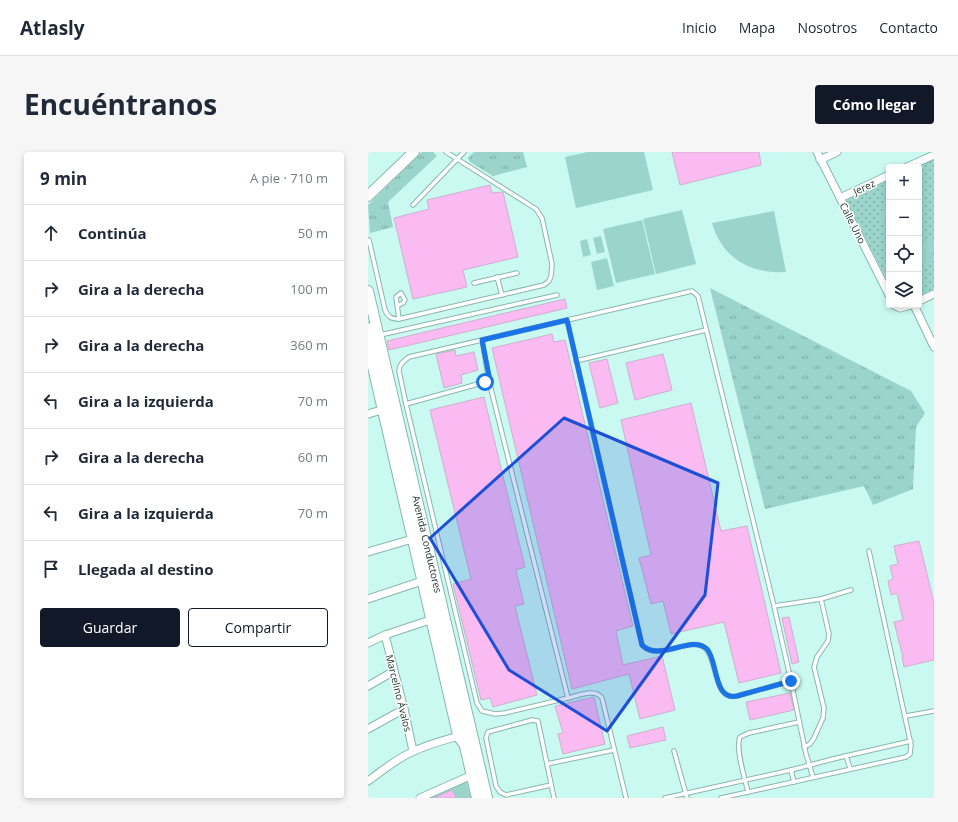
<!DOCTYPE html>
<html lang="es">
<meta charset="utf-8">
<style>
:root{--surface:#fff;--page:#f6f6f7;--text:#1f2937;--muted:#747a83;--line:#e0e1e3;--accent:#111827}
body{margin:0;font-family:"Open Sans",sans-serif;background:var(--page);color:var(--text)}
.controls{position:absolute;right:12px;top:12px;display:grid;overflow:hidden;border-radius:4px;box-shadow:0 2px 6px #0003}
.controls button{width:36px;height:36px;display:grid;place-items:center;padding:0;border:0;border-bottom:1px solid var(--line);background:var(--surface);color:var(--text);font:20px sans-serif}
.stop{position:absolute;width:12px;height:12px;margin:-9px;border:3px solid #1a73e8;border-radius:50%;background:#fff}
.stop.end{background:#1a73e8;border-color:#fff;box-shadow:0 1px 4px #0008}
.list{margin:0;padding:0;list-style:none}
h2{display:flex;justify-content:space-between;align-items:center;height:52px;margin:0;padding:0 16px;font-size:17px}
h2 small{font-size:13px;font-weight:400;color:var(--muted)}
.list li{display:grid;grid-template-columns:26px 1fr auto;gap:12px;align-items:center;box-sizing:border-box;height:56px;padding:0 16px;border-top:1px solid var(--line)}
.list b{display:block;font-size:15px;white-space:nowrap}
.list em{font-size:13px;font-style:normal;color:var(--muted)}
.actions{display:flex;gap:8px;padding:12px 16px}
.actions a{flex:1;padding:9px 0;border:1px solid var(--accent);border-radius:4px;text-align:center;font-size:14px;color:var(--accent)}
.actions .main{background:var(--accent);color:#fff}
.icon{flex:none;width:22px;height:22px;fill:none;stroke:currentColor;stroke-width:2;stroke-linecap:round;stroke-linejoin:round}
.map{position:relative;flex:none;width:566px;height:646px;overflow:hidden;border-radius:4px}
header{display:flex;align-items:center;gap:24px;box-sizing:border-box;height:56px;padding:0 20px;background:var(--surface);border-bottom:1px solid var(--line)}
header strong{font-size:19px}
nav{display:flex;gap:22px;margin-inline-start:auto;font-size:14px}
.intro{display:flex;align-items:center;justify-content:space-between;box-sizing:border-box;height:96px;padding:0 24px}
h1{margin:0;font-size:28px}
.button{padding:10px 18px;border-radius:4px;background:var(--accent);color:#fff;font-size:14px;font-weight:700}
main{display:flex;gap:24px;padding:0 24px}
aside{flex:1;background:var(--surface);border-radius:4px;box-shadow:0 2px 6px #0003}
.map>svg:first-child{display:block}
</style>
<header>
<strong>Atlasly</strong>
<nav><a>Inicio</a><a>Mapa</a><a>Nosotros</a><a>Contacto</a></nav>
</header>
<div class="intro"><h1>Encuéntranos</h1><a class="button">Cómo llegar</a></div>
<main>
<aside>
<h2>9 min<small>A pie · 710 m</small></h2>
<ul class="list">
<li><svg class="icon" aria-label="ahead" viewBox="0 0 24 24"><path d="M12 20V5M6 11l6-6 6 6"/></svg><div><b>Continúa</b></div><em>50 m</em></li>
<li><svg class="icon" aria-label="right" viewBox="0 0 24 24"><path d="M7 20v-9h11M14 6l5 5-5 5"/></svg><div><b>Gira a la derecha</b></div><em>100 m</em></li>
<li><svg class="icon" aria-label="right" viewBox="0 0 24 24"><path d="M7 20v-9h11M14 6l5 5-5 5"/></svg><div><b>Gira a la derecha</b></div><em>360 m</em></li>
<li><svg class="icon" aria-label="left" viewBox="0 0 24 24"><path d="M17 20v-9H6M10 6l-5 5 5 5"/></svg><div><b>Gira a la izquierda</b></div><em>70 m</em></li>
<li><svg class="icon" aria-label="right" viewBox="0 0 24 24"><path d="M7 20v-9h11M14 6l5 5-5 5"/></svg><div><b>Gira a la derecha</b></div><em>60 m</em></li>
<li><svg class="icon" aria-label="left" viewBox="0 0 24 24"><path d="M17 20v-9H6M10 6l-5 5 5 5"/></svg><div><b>Gira a la izquierda</b></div><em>70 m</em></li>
<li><svg class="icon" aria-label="arrive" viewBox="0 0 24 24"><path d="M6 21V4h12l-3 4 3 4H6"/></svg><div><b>Llegada al destino</b></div></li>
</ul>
<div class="actions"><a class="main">Guardar</a><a>Compartir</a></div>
</aside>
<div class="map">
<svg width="566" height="646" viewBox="0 0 566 646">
<defs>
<pattern id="grass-tufts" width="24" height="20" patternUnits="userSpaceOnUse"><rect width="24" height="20" fill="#9ad4cb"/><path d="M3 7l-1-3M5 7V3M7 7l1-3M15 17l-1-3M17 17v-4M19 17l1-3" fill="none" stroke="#7dada5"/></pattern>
<pattern id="park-dots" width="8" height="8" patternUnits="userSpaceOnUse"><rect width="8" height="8" fill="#9ad4cb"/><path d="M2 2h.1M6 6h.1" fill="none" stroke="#7dada5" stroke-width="1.8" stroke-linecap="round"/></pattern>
</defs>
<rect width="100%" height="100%" fill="#c9f9f1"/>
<g fill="url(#grass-tufts)">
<path d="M54,0H65L69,4L20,50L25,75L2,81L0,53Z"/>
<path d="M106,0H155L159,15L125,24L102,10L100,6Z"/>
<path d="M342,136L543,239L557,261L548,275L545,337L505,353L496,334L397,357Z"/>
</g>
<g fill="url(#park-dots)">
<path d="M566,6V137L551,144V15H547Z"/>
<path d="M521,27V132L478,48Z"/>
</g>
<g fill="#9ad4cb">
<path d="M220,0H276L285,38L208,56L197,5Z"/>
<path d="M520,44H521V71L511,67Z"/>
<path d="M314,58L328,112L288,122L275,67Z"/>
<path d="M406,59L418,120C382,122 354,106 344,71Z"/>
<path d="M274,68L287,122L248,131L235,77Z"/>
<path d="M233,84L237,100L229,102L225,86Z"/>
<path d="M557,86L566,89V96L560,114L551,111V104Z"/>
<path d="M219,87L223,103L215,105L212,89Z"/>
<path d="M239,106L246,134L229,138L223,110Z"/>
<path d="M98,628L103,646H55Z"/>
</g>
<g fill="#f9bbf2" stroke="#ceb0ca">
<path d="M304,0H391L393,13L312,33Z"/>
<path d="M122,33L124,41L135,40L150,105L95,118L99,135L45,147L26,66L61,57L59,48Z"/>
<path d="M197,147L199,156L21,198L19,189Z"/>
<path d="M184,182L186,190L197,188L265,474L248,479L255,513L294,504L307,558L272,567L261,522L204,537L124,196Z"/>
<path d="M87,198L88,204L106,200L110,218L93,223L94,231L76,236L68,202Z"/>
<path d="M295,202L304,238L267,248L258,211Z"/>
<path d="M239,207L250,251L232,256L221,211Z"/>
<path d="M116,245L157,415L148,418L156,452L147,454L169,543L125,555L122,546L113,548L85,432L103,427L62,258Z"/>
<path d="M323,251L353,379L379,374L413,521L371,531L356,470L303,482L295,449L283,452L271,406L283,403L253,268Z"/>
<path d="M551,389L566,451V508L536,515L534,505H535L526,470L535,468L529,441L523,443L520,429L525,427L522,414L530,412L526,394Z"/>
<path d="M421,465L431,510L424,512L414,466Z"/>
<path d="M422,541L426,558L382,568L378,550Z"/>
<path d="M226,545L237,592L195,602L190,582L195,581L187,554Z"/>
<path d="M295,575L298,588L262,596L259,584Z"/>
<path d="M84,638L88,646H66Z"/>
</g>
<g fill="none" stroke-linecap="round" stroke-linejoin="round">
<defs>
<g id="lane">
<path d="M45,53L96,0"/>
<path d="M1,88L17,158C20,165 23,167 31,167L176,133L181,129L183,124L184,112L174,66L168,57L78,0"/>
<path d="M129,125L134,143"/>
<path d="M106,131L149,121"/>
<path d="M29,154L35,151L37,148L33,141L28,145L31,167"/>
<path d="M199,168L274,493C292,511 323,482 338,497C350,509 345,549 369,544L423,529"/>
<path d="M12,183L189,143"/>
<path d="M114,188L121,229"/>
<path d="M208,209L338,178"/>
<path d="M38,252L121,229L200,546C210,544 227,536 234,546L258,646"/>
<path d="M453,447L483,438"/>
<path d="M406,454L453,447L461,482L460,489L449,505L446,515L456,556L455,566L446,586L442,592L436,595"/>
<path d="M200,546L137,561L127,562L114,559L109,551L38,252L31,219C31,212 36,209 41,205L324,139L330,144L406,454L423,529L438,602L445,625"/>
<path d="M538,564L566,559"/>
<path d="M306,599L319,646"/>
<path d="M478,604L482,616"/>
<path d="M179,612L246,598"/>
<path d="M423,618L426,630"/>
<path d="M183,633L138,643L132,640L128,634L118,586L120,580L164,568L170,569L186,646"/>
<path d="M380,640C377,627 367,596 372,585L381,581L431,570"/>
<path d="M297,646L423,618L469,606L543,589"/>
<path d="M353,646L538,605L542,602L543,593L501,399"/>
</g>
<g id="street">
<path d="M449,0L521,143"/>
<path d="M452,8L469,0"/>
<path d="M539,15L566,3"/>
<path d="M472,46L521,23"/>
<path d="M551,149L566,142"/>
<path d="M526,153L532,156L543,153"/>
<path d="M546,153L566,195"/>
<path d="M0,200L89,585L95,593"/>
<path d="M0,262L17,257"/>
<path d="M0,400L48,386"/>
<path d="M0,447L57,428"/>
<path d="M17,483L36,557L45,599"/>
<path d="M0,491L17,483L65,467"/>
<path d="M0,534L26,519"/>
<path d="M0,577L36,557"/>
<path d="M0,629C14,619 28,607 44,600C60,592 77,588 94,583"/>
<path d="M52,646L104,623"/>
</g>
<g id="secondary">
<path d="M0,44L46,0"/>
<path id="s1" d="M0,139L119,646"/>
<path d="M0,176L109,646"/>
</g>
</defs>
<use href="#lane" stroke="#89b6af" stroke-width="5.5"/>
<use href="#street" stroke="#89b6af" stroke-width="9"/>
<use href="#secondary" stroke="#89b6af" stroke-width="12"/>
<use href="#lane" stroke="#fff" stroke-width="3.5"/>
<use href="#street" stroke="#fff" stroke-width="7"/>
<use href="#secondary" stroke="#fff" stroke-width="10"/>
</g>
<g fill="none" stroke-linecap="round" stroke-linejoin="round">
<path stroke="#1a73e8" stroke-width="5" d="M117,230L122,229L114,188L199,168L274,493C291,511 323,482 339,497C350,509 345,549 369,544L423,529"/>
</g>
<path fill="#1d4ed8" fill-opacity="0.2" stroke="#1d4ed8" stroke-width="3" stroke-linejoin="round" d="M196,266L350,331L337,443L239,579L141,518L62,386Z"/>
<g text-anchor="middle" stroke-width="3" stroke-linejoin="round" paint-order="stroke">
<g font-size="10" fill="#213431" stroke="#fff">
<text transform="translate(496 35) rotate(-25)" y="4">Jerez</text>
<text transform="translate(485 71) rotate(63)" y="4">Calle Uno</text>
<text dy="4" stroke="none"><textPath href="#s1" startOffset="260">Avenida Conductores</textPath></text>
<text transform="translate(31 541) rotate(76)" y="4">Marcelino Ávalos</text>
</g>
</g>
</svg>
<div class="controls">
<button>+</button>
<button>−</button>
<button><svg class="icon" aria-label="locate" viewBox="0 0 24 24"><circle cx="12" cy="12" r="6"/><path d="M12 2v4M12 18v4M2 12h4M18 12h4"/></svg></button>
<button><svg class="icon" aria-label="layers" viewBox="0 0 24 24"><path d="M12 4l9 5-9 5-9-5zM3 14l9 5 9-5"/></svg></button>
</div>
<div class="stop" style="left:117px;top:230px"></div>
<div class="stop end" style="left:423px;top:529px"></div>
</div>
</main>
